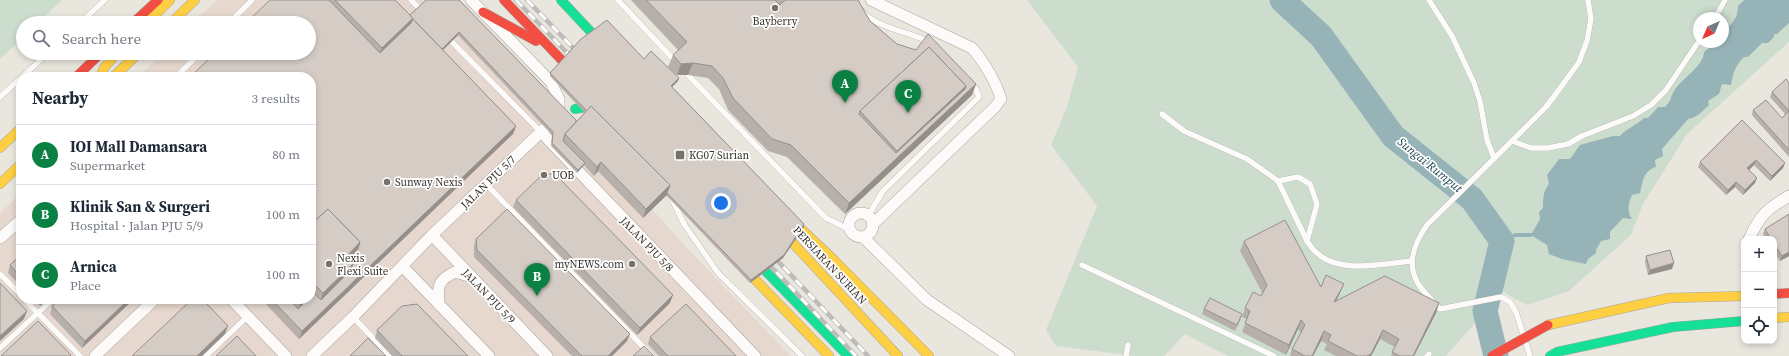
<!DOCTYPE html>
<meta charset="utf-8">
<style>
:root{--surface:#fff;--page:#f6f6f7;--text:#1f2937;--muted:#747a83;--line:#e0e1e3;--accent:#0b8043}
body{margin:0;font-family:"Source Serif 4",serif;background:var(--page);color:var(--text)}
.controls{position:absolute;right:12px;bottom:12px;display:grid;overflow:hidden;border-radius:8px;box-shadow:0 2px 6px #0003}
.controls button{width:36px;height:36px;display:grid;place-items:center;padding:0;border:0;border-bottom:1px solid var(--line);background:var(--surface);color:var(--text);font:20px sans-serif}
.compass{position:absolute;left:1693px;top:12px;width:36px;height:36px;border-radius:50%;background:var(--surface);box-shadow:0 2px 6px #0003;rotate:224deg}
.you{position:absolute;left:721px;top:203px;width:14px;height:14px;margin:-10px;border:3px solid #fff;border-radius:50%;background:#1a73e8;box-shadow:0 0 0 6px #1a73e833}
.badge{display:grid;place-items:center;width:26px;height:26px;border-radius:50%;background:var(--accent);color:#fff;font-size:13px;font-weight:700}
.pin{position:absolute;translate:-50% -33px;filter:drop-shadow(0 1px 2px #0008)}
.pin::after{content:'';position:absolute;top:21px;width:14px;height:12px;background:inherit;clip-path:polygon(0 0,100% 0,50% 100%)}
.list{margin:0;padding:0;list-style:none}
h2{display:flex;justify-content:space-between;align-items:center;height:52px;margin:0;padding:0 16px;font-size:17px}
h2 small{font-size:13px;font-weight:400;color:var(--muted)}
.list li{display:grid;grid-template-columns:26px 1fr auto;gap:12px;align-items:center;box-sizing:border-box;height:60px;padding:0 16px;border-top:1px solid var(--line)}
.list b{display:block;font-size:15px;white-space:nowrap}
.list p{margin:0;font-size:13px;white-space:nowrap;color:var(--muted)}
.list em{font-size:13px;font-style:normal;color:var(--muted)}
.icon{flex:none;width:22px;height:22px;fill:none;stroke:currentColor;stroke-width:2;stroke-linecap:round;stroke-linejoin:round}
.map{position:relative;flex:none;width:1789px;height:356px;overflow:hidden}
.search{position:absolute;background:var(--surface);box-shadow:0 2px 6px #0003;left:16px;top:16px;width:300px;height:44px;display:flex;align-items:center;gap:10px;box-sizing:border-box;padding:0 14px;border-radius:22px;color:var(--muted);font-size:15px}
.panel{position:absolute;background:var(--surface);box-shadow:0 2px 6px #0003;left:16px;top:72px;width:300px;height:232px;border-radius:16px}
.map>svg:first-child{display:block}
</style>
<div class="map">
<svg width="1789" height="356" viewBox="0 0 1789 356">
<rect width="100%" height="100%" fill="#e9e6dd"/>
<path fill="#e6d8ce" d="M217,0H460L517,59L686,247L791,356H0V213L21,193V299H311V77H138L163,53H309V23H193Z"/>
<g fill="#ccddce" fill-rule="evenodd">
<path d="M0,0H62L38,23H23V37L0,59Z"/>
<path d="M1027,0H1789V42L1687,134L1643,204L1631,235L1569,291L1527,305L1498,289L1476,322L1446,356H1228L1185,334L1164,356H1135L1056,346L1046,330L1097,206L1051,145L1067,107L1078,67ZM1699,18H1723V42H1699Z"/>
</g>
<path fill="#96b3b8" d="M1744,0H1789V23L1777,34H1774V37L1768,43H1762L1748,57H1744C1735,66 1733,73 1731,85L1722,84L1719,94L1708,101L1709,105C1703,111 1696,118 1688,119L1662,149L1663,156L1655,160L1656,167C1643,171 1643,181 1640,193L1632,195C1628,204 1627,212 1632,219L1623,218L1610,232V239L1601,241L1596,250V253L1588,259L1586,264L1562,259L1549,254L1547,245L1531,235L1540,219L1539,212L1543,208C1543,199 1543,191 1549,184L1547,175L1559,159H1570L1580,145L1613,136H1620C1628,127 1636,126 1644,118H1648L1658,107H1665C1673,99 1669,99 1674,91C1680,80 1704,66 1704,52L1716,42H1723V33C1731,24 1738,19 1738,6Z"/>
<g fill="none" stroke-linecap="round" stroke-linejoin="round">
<path stroke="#96b3b8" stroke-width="4" d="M1502,241L1515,235H1531"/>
<path stroke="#96b3b8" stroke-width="25" d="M1282,0L1321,36L1393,136L1472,199L1502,241L1485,311L1496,356"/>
<defs>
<g id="lane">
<path d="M411,0L419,8"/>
<path d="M618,0L675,61"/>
<path d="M854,0C868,29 905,29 929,42"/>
<path d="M1429,0L1452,36L1474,83L1480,101L1487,140L1494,158"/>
<path d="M1715,18L1725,0"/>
<path d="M80,23L105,0"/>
<path d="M229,23L252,0"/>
<path d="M451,41L541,132"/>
<path d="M688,75L826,218L850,230"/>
<path d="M22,77L48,53"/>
<path d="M176,77L200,53"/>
<path d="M0,97L21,78"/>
<path d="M1162,114L1184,131L1247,159L1278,181L1307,241"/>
<path d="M1512,141L1531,148H1548L1568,144L1582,136L1633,116L1651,105L1666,90L1699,41"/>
<path d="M1278,181L1298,177L1310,184L1317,204L1307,241C1310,245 1313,250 1317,253C1339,274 1384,264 1411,261"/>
<path d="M486,184L652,356"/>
<path d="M672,199L684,224L718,273L802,356"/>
<path d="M868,216L883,191L979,97L976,89L970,82"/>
<path d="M1082,265L1274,356"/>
<path d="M0,274L21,295"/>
<path d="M24,299L80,356"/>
<path d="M353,317L390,356"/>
<path d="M0,348L53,299"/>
<path d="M206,356L248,316"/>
<path d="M1126,356L1128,345"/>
<path d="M1427,356L1429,354"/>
<path d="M1530,356L1516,312L1510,302L1501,297L1440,309C1434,302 1427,296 1421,288C1405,267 1413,245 1427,225L1546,107L1561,87L1579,62L1587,41L1591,19L1588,0"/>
</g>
<g id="street">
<path d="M871,0L972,48C983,60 997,84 1001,99L995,107L872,225"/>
<path d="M541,132L755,356"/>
<circle cx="861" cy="225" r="12"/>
<path d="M432,235L547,356"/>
<path d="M863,237L927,300L1009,356"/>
<path d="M0,238L21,220"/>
<path d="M1749,239C1760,215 1767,209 1789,196"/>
<path d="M402,266L489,356"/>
<path d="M231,299L286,356"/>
<path d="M439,304C437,286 438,280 455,272L469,276"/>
<path d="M95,356L155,299"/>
<path d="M312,356L353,317L432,235L559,115V99L551,82L471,0"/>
</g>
<g id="fast">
<path d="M561,0L606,48"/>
<path d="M575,109L603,104"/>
<path d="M749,254L848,356"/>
<path d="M1550,356L1557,352L1673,327L1744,321"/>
</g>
<g id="slow">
<path d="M147,23L170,0"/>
<path d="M171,23L195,0"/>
<path d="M100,77L104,68L117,53"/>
<path d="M113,77L139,53"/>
<path d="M0,148L21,128"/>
<path d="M0,184L21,164"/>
<path d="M787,216L830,256L929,356"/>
<path d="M777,226L898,356"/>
<path d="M740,264L829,356"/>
<path d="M1774,318L1789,317"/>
<path d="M1548,325L1669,298L1744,296"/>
</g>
<g id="jam">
<path d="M504,0L578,77"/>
<path d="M483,12L536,41"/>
<path d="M133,23L158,0"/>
<path d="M76,77L101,53"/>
<path d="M1774,294L1789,293"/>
</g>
</defs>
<use href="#lane" stroke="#a8a59e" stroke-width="6"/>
<use href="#street" stroke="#a8a59e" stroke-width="12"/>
<use href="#fast" stroke="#a8a59e" stroke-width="10"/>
<use href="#slow" stroke="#a8a59e" stroke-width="10"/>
<use href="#jam" stroke="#a8a59e" stroke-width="10"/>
<use href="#lane" stroke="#fcfbfa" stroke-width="5.5"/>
<use href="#street" stroke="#fcfbfa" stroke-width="11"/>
<use href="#fast" stroke="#16e098" stroke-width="9"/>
<use href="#slow" stroke="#ffcf43" stroke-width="9"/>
<use href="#jam" stroke="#f24e42" stroke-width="9"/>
<defs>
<g id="rail">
<path d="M516,0L576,62"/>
<path d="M527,0L580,55"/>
<path d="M771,254L868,356"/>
<path d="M764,259L856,356"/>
</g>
</defs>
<use href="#rail" stroke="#bebcba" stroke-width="4.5"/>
<use href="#rail" stroke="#fff" stroke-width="3" stroke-dasharray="9" stroke-linecap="butt"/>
<defs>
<path id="jam-bridge" d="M1492,356L1548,325"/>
</defs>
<use href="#jam-bridge" stroke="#a8a59e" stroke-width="10" stroke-linecap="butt"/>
<use href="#jam-bridge" stroke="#f24e42" stroke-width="9"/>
</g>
<g fill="#b7afaa">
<path d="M270,0H395L410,15L426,0L576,122L585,113L550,76V73L644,59L679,78L678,81L672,87L804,224V227L783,258L750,283L666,195L643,218L598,171L594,176L584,165L577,173L551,146L552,135L458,35L443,50L516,126L513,134L299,339L261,299H311Z"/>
<path d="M631,0H858L870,21L897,44L976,84L972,95L845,214L787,157L768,151L728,110L719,89L708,78L688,75H677L668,67L673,55L678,50Z"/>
<path d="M1789,83V157L1752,115L1753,110L1782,118L1785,114L1770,97L1772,92Z"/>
<path d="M1742,120L1785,163L1783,168L1770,181L1754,165L1749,170L1755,183L1743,195L1735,187L1726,195L1698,167L1700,162Z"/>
<path d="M516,200L670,303L637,335L513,207Z"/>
<path d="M1789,214V256L1780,261L1774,252V239H1766L1763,234L1765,229Z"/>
<path d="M476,239L627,341L612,356H572L474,257V246Z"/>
<path d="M1244,241L1321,287L1340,293L1336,301L1439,303L1436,313L1414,356H1391L1395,347L1380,339L1371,356H1336L1324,350L1327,344L1321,341L1313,356H1290L1292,349L1301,333L1298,329L1286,355L1242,332L1247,319L1242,317L1245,308L1261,296L1262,292L1240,251Z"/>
<path d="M21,255V287L8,273L10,265Z"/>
<path d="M1646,256L1672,269L1648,275L1645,262Z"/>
<path d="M33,299H47L40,306Z"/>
<path d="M134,299L82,348L50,314L52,306Z"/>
<path d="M1204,309L1241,319L1235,331L1202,314Z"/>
<path d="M377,330L468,356H392L375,338Z"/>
<path d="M650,337L736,356H659L648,344Z"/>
</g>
<g fill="#958f8b">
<path d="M413,18L409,30L377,60L382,48Z"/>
<path d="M459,32L458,35L438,55L439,52Z"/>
<path d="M693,63L688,75H677L681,64Z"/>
<path d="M679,78L678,81L670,89L671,86Z"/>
<path d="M976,84L972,95L845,214L849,203L893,161L897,151L966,86Z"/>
<path d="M516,126L513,134L299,339L302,331Z"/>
<path d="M1756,160L1754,165L1745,174L1747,168Z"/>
<path d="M601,162L598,171L594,176L597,167Z"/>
<path d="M585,163L584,165L577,173L578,170Z"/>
<path d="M1785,163L1783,168L1770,181L1772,176Z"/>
<path d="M1757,178L1755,183L1743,195L1745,190Z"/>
<path d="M1736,182L1735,187L1726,195L1728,190Z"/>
<path d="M670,185L667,195L643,218L646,209Z"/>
<path d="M804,224V227L783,258L750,283L751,280Z"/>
<path d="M360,242L355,257L345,266L346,257Z"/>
<path d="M1789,252V256L1780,261L1782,256Z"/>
<path d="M1674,263L1672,269L1648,275L1650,270Z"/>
<path d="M353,264L348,279L318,308L323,293Z"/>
<path d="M1344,284L1340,293L1331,311L1334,302Z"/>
<path d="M316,286L311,301L296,316L301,302L304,299H311V292Z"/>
<path d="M673,295L670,303L637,335L640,328Z"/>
<path d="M42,299H47L40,306Z"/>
<path d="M129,299H134L82,348L85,341Z"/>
<path d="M1439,303L1436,313L1414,356H1413Z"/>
<path d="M27,311L24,319L0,341V336Z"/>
<path d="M1301,320L1298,329L1286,355L1289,345Z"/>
<path d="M228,326L225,334L202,356H197Z"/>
<path d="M1383,330L1380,339L1371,356H1367Z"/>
<path d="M1324,331L1321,341L1313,356H1312Z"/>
<path d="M630,334L627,341L612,356H608Z"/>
</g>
<g fill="#d5ccc6" stroke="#958f8b" fill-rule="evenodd">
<path d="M270,0H329L380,53L411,23L413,19L516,126L302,331L271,299H289L298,309L308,299H311V296L314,293L321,300L350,271L353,264L348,259L358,249L360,242L328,209L317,219L311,213V77H190L215,53H309V23H246Z"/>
<path d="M335,0H395L413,18L382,48Z"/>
<path d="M426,0H459L576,120V122L565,134L563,141L585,163L578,170L552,143L553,132L459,32L442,49L413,19L410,15Z"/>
<path d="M646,0H775L780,5L785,0H858L870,21L897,44L916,50L928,34L976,84L849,203L791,145L772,139L733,98L723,78L712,66L693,63L681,64L673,55L687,42ZM929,47L966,86L965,89L896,153L859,114L860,111Z"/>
<path d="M607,20L644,59L651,51L679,78L671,86L804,224L784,255L751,280L667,193L670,185L591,106L587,111L550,73L581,39Z"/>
<path d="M929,47L966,86L897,151L860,111Z"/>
<path d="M1786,79L1789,83V150L1753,110L1766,100L1782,118L1789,111L1772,92Z"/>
<path d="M591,106L670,185L646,209L601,162L597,167L565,134Z"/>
<path d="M1742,120L1785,163L1772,176L1756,160L1747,168L1757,178L1745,190L1736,182L1728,190L1700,162Z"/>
<path d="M543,174H555L673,295L640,328L516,200Z"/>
<path d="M328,209L360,242L346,257L353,264L323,293L316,286L311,292V213L317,219Z"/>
<path d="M507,209L630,334L608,356H582L477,250L476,239Z"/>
<path d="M1789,214V252L1782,256L1774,244V239H1771L1765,229Z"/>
<path d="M1285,220L1321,287L1326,275L1344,284L1334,302L1385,276L1439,303L1413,356H1400L1392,352L1399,339L1383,330L1371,354L1367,356H1357L1328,341L1331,335L1324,331L1312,356H1305L1292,349L1305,325L1301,320L1289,345L1245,323L1250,311L1245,308L1253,292L1261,296L1267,285L1244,241Z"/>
<path d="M1670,250L1674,263L1650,270L1646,256Z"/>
<path d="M21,255V277L10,265Z"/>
<path d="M0,283L27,311L0,336Z"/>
<path d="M1210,298L1242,314L1237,325L1204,309Z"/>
<path d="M60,299H129L85,341L52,306Z"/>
<path d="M298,299H304L301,302Z"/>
<path d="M190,301H204L228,326L197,356H132Z"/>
<path d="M417,304L468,356H402L377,330L402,306Z"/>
<path d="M686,304L736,356H668L650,337Z"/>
<path d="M38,321L71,355L70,356H1Z"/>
<path d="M237,336L256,356H216Z"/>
<path d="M368,338L386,356H350Z"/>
<path d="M644,346L654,356H633Z"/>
</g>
<g fill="#75726b" stroke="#fff" stroke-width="1.5">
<circle cx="775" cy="8" r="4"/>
<rect x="675" y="150" width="10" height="10" rx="2"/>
<circle cx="544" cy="175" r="4"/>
<circle cx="387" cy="182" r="4"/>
<circle cx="329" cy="264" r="4"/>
<circle cx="632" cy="264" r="4"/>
</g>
<g text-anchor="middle" stroke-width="3.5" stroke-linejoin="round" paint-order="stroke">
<g font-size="11" fill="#37342e" stroke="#fff" text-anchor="start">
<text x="775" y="25" text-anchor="middle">Bayberry</text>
<text x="689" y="159">KG07 Surian</text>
<text x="552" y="179">UOB</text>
<text x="395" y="186">Sunway Nexis</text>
<text x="337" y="262">Nexis<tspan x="337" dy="13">Flexi Suite</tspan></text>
<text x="624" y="268" text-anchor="end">myNEWS.com</text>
</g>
<g font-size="11" fill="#37342e" stroke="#fff">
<text transform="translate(488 182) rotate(-44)" y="4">JALAN PJU 5/7</text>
<text transform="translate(647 244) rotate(46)" y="4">JALAN PJU 5/8</text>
<text transform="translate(830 265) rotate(47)" y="4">PERSIARAN SURIAN</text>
<text transform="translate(489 296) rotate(46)" y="4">JALAN PJU 5/9</text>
</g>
<g font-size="12" font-style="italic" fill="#153d47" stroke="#fff">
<text transform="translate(1430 165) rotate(39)" y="4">Sungai Rumput</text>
</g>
</g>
</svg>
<div class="controls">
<button>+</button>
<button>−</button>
<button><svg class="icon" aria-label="locate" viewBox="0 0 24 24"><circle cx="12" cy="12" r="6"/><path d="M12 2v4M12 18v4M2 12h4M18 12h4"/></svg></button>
</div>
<svg class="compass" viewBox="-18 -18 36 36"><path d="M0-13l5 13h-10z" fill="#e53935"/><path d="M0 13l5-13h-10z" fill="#747a83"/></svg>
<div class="you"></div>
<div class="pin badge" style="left:845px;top:103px">A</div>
<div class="pin badge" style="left:537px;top:296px">B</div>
<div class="pin badge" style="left:908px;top:113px">C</div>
<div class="search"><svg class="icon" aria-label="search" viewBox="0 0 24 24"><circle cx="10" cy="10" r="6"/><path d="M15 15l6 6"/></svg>Search here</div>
<section class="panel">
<h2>Nearby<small>3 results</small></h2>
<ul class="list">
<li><span class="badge">A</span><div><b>IOI Mall Damansara</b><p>Supermarket</p></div><em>80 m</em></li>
<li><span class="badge">B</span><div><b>Klinik San &amp; Surgeri</b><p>Hospital · Jalan PJU 5/9</p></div><em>100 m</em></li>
<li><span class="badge">C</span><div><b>Arnica</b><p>Place</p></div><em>100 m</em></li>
</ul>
</section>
</div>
